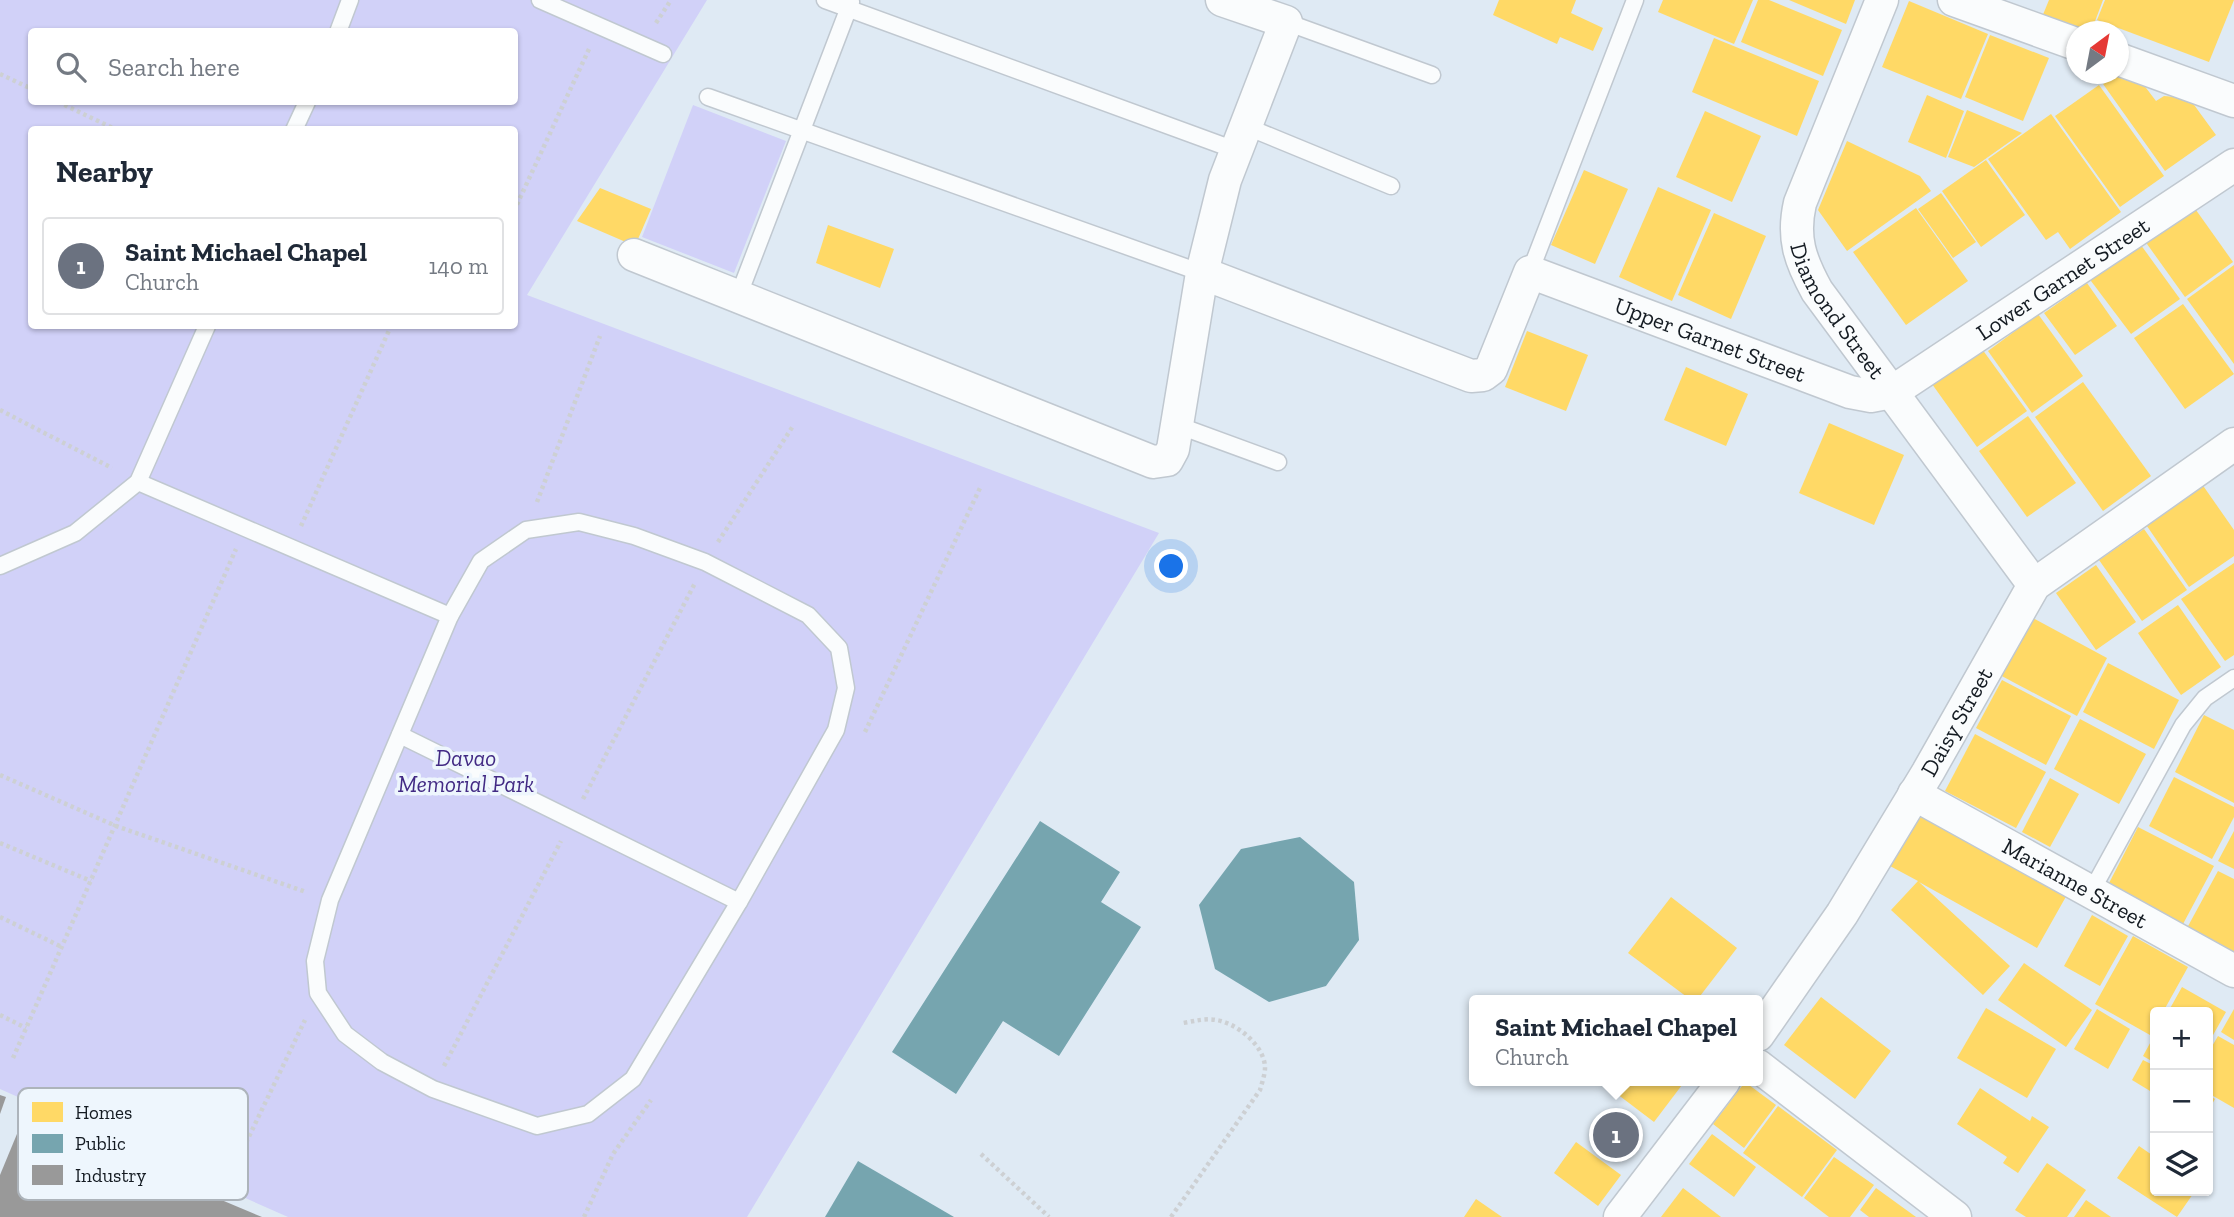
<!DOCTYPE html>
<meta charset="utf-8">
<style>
:root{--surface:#fff;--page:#f2f2f3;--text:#1f2937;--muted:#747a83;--line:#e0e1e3;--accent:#5b636c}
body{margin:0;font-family:"Zilla Slab",serif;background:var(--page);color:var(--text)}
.controls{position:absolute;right:21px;bottom:21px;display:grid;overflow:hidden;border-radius:7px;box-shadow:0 2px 5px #0004}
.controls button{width:63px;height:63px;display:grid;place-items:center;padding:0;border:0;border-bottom:2px solid var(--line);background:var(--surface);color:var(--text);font:35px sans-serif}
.compass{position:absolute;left:2066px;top:21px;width:63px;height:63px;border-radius:50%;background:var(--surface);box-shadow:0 2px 5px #0004;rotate:32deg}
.you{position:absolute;left:1172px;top:567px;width:24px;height:24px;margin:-18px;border:5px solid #fff;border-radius:50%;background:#1a73e8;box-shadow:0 0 0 10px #1a73e833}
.badge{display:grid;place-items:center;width:46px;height:46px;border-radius:50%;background:var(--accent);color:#fff;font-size:23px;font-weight:700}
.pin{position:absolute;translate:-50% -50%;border:4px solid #fff;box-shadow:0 2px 7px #0006}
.popup{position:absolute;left:1469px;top:995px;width:294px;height:91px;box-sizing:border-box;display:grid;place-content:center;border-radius:7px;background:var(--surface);filter:drop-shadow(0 2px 5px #0005);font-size:23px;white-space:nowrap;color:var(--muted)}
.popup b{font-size:26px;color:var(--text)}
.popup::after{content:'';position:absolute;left:50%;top:100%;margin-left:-14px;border:14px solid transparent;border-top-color:var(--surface)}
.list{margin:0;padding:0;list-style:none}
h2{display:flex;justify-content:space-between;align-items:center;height:91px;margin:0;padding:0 28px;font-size:30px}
h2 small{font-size:23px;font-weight:400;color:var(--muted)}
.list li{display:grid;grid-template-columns:46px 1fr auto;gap:21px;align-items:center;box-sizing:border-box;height:98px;margin:0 14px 14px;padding:0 14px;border:2px solid var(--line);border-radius:7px}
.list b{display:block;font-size:26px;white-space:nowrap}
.list p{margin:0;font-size:23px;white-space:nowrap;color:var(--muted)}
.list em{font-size:23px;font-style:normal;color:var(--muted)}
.icon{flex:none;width:38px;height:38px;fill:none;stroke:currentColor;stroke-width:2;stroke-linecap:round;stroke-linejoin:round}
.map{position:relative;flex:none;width:2234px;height:1217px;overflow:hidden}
.search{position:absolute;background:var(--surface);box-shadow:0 2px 5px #0004;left:28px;top:28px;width:490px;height:77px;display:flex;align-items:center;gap:18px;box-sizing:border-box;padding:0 24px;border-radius:7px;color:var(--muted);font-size:26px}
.panel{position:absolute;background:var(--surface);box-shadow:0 2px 5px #0004;left:28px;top:126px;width:490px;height:203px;border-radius:7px}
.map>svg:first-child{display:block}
</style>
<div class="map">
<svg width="2234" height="1217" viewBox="0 0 2234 1217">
<rect width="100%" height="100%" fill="#dfeaf4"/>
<g fill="#d1d1f8" fill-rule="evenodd">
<path d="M0,0H707L527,295L1159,533L747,1217H288L0,1089ZM32,32H514V102H32ZM32,130H514V326H32Z"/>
<path d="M693,105L786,141L734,273L642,237Z"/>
</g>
<g fill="#ffd966">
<path d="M1499,0H1576L1571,13L1603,28L1593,51L1560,37L1557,44L1493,15Z"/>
<path d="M1663,0H1753L1734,44L1658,12Z"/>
<path d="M1758,0H1769L1842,30L1823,76L1741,42Z"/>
<path d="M1789,0H1855L1846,24Z"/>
<path d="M2049,0H2103L2091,32H2077L2042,17Z"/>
<path d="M2105,0H2234L2209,62L2097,20Z"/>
<path d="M1909,1L1988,34L1961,99L1882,67Z"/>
<path d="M1990,35L2049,58L2023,121L1965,97Z"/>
<path d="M1714,38L1819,81L1797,136L1692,92Z"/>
<path d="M2118,74L2140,80L2156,101L2164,96L2189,98L2216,135L2165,171L2103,84Z"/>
<path d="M2099,85L2164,176L2120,207L2055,116Z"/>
<path d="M1927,95L1964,111L1946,158L1908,142Z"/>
<path d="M1967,110L2022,133L1974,167L1948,157Z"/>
<path d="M1705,111L1761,136L1732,202L1676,177Z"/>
<path d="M2051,114L2121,212L2070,249L2058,232L2046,240L1988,159Z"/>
<path d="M1847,141L1920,176L1931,191L1847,251L1818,210Z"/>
<path d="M1986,160L2025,215L1981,247L1942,191Z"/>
<path d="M1584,170L1628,189L1595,264L1551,245Z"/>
<path d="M1658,187L1711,210L1672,301L1619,277Z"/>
<path d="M600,188L651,209L635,246L577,221Z"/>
<path d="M1941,193L1976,242L1953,258L1918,209Z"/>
<path d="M2191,203L2233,262L2185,297L2142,237Z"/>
<path d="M1916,208L1968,281L1906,325L1853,252Z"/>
<path d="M1714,213L1766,236L1731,319L1678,295Z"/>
<path d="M828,225L894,249L880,288L816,263Z"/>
<path d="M2138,241L2180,299L2131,334L2088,277Z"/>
<path d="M2234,265V364L2187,299Z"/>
<path d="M2087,283L2117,326L2075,355L2044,313Z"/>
<path d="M2183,304L2234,374L2185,409L2134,338Z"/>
<path d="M2038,314L2083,376L2032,413L1988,351Z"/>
<path d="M1527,331L1588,355L1566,411L1505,387Z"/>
<path d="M1982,349L2027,411L1977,447L1932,384Z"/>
<path d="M1686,367L1748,394L1726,446L1664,420Z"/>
<path d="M2083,382L2151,476L2103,511L2035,417Z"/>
<path d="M2028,416L2076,483L2027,517L1979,451Z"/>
<path d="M1829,423L1904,455L1874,525L1799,493Z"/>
<path d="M2197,477L2234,530V556L2189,587L2140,516Z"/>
<path d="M2144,529L2187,590L2142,621L2099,560Z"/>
<path d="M2234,563V655L2225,661L2181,599Z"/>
<path d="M2096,565L2136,622L2096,650L2056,593Z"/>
<path d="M2178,605L2221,667L2181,695L2138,633Z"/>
<path d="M2029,616L2107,658L2077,716L1998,674Z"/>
<path d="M2108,663L2179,700L2154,749L2083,712Z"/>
<path d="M2002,680L2071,716L2046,765L1976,728Z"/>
<path d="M2204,715L2234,730V803L2175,772Z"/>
<path d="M2080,719L2146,754L2119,804L2054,769Z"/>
<path d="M1975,734L2046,772L2016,828L1945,791Z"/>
<path d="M2174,777L2234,807V817L2212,859L2149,826Z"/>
<path d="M2050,778L2079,794L2050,847L2022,832Z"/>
<path d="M1921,811L2068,893L2037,948L1919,882L2010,966L1983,995L1891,910L1918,881L1890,866Z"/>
<path d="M2138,827L2214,866L2183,924L2108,885Z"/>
<path d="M2234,831V869L2218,861Z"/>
<path d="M2218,871L2234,879V953L2187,928Z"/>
<path d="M1671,897L1737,948L1697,1000H1691L1628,953Z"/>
<path d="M2092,915L2128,936L2100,986L2064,966Z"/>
<path d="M2133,936L2188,967L2163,1012H2155V1025L2150,1035L2095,1004Z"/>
<path d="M2024,963L2092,1010L2066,1047L1998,1000Z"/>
<path d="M2182,987L2226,1012L2208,1044V1012H2168Z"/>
<path d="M1821,997L1891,1051L1855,1099L1784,1045Z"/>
<path d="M1986,1008L2056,1049L2027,1098L1957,1058Z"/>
<path d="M2097,1009L2130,1029L2108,1069L2074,1049Z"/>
<path d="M2234,1009V1040L2221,1032Z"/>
<path d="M2155,1034V1063L2143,1056Z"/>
<path d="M2218,1036L2234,1045V1108L2208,1093V1053Z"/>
<path d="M2143,1060L2155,1066V1094L2132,1080Z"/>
<path d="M1600,1081H1685L1654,1122Z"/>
<path d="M1745,1082L1776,1105L1744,1148L1713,1124Z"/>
<path d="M1980,1088L2030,1121L2032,1116L2049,1127L2018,1173L2003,1163L2007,1157L1957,1124Z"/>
<path d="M2208,1095L2215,1099L2208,1111Z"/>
<path d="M1778,1106L1837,1150L1802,1197L1743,1153Z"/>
<path d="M1712,1134L1756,1167L1734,1197L1689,1164Z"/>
<path d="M1576,1142L1621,1175L1598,1206L1554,1173Z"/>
<path d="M2139,1146L2155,1157V1191H2195L2177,1217L2117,1178Z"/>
<path d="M1834,1157L1874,1185L1850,1217H1829L1804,1198Z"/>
<path d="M2047,1163L2086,1190L2067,1217H2026L2015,1210Z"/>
<path d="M1683,1188L1721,1217H1661Z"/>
<path d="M1876,1188L1916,1217H1869L1860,1210Z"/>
<path d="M1476,1199L1502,1217H1464Z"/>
<path d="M2086,1200L2111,1217H2074Z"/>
</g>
<g fill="#76a5af">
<path d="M1040,821L1120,872L1101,902L1141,927L1059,1056L1003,1021L956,1094L892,1052Z"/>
<path d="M1300,837L1354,882L1359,940L1326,986L1269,1002L1215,969L1199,905L1241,849Z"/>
<path d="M858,1161L954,1217H825Z"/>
</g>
<g fill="#999">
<path d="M0,1095L6,1097L0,1114Z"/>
<path d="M24,1117L262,1217H0V1175Z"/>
</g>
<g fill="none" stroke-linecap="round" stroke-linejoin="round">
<defs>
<g id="lane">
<path d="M540,0L663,54"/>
<path d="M825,0L1235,150"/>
<path d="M1286,22L1432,75"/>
<path d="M338,32L350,0"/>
<path d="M708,97L1202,273"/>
<path d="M1245,126L1391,186"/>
<path d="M294,130L307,102"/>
<path d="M1530,272L1635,0"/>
<path d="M738,297L851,2"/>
<path d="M1177,425L1278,462"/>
<path d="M138,482L450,616"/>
<path d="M579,522L634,536L705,562L808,615L839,648L846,688L836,730L739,902L633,1079L588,1114L537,1126L433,1089L382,1062L345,1034L318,993L315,961L330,900L450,616L481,561L526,530Z"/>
<path d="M0,566L75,533L138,482L207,326"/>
<path d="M400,735L739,902"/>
<path d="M2091,892L2183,725L2205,698L2234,678"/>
</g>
<g id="street">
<path id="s1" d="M1882,0L1800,203C1792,238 1800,260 1817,291L2034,585"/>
<path d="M1954,0L2076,44"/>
<path d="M2118,59L2234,101"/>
<path d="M634,255L1153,462L1167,460L1173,449L1202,273L1225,180L1286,22L1222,0"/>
<path id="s2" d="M1202,273L1471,376L1483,375L1491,369L1530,272L1850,392L1871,396L1892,392L2234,165"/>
<path id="s3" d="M1914,794L2234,971"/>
<path id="s4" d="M1758,1035L1842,914L1928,772L2034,585L2234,444"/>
<path d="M1758,1066L1955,1217"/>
<path d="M1620,1217L1724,1081"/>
</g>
</defs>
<use href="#lane" stroke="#c0c8d0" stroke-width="19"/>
<use href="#street" stroke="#c0c8d0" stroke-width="35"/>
<g stroke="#cdd0d3" stroke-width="4.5" stroke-dasharray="3.5 3.5" stroke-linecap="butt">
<path d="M656,23L671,0"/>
<path d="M0,74L32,89"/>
<path d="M58,102L117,130"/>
<path d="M514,211L589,49"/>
<path d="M0,410L112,468"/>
<path d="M537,502L600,336"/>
<path d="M301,526L391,326"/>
<path d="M718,542L793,426"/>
<path d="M865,732L980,488"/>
<path d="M0,775L116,826L306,892"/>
<path d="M583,799L695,583"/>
<path d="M0,843L91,881"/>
<path d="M0,917L62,947"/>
<path d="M0,1015L26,1028"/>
<path d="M13,1058L236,549"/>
<path d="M444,1066L561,841"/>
<path d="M243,1149L305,1020"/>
<path d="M981,1154L1049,1217"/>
<path d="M584,1217L613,1154L651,1100"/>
<path d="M1171,1217L1260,1090C1262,1083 1265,1074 1265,1068C1265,1046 1237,1023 1216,1020C1205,1018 1195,1021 1183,1023"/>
</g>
<use href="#lane" stroke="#fafcfd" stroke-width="16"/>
<use href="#street" stroke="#fafcfd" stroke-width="32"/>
</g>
<g text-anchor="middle" stroke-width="7" stroke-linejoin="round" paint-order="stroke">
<g font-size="23" fill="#141b22" stroke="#eef6fd">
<text dy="8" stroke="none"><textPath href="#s2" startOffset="1004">Lower Garnet Street</textPath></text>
<text dy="8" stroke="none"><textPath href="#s1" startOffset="338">Diamond Street</textPath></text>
<text dy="8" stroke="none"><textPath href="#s2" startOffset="607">Upper Garnet Street</textPath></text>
<text dy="8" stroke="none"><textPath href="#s4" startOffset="371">Daisy Street</textPath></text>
<text dy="8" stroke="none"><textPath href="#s3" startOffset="184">Marianne Street</textPath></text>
</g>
<g font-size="23" font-style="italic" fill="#422a84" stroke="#eef6fd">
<text x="466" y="766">Davao<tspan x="466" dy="26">Memorial Park</tspan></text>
</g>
</g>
<rect x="18" y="1088" width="230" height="112" rx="10" fill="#eef6fd" stroke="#adb4bb" stroke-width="2"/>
<rect x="32" y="1102" width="31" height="20" fill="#ffd966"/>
<rect x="32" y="1134" width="31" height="19" fill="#76a5af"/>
<rect x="32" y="1165" width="31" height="20" fill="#999"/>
<g font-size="19" fill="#141b22">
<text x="75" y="1119">Homes</text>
<text x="75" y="1150">Public</text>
<text x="75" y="1182">Industry</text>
</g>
</svg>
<div class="controls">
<button>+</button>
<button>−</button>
<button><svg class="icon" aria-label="layers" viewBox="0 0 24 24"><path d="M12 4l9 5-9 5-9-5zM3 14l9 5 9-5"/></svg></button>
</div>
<svg class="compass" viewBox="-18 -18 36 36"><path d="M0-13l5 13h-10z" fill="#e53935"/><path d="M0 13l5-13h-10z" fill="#747a83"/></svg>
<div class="you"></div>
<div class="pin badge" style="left:1616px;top:1135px;background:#6b7280">1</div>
<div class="popup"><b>Saint Michael Chapel</b>Church</div>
<div class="search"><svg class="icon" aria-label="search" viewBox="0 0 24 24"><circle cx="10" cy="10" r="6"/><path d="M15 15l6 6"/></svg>Search here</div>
<section class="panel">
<h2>Nearby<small></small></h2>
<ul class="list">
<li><span class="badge" style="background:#6b7280">1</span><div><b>Saint Michael Chapel</b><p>Church</p></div><em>140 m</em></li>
</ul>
</section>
</div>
